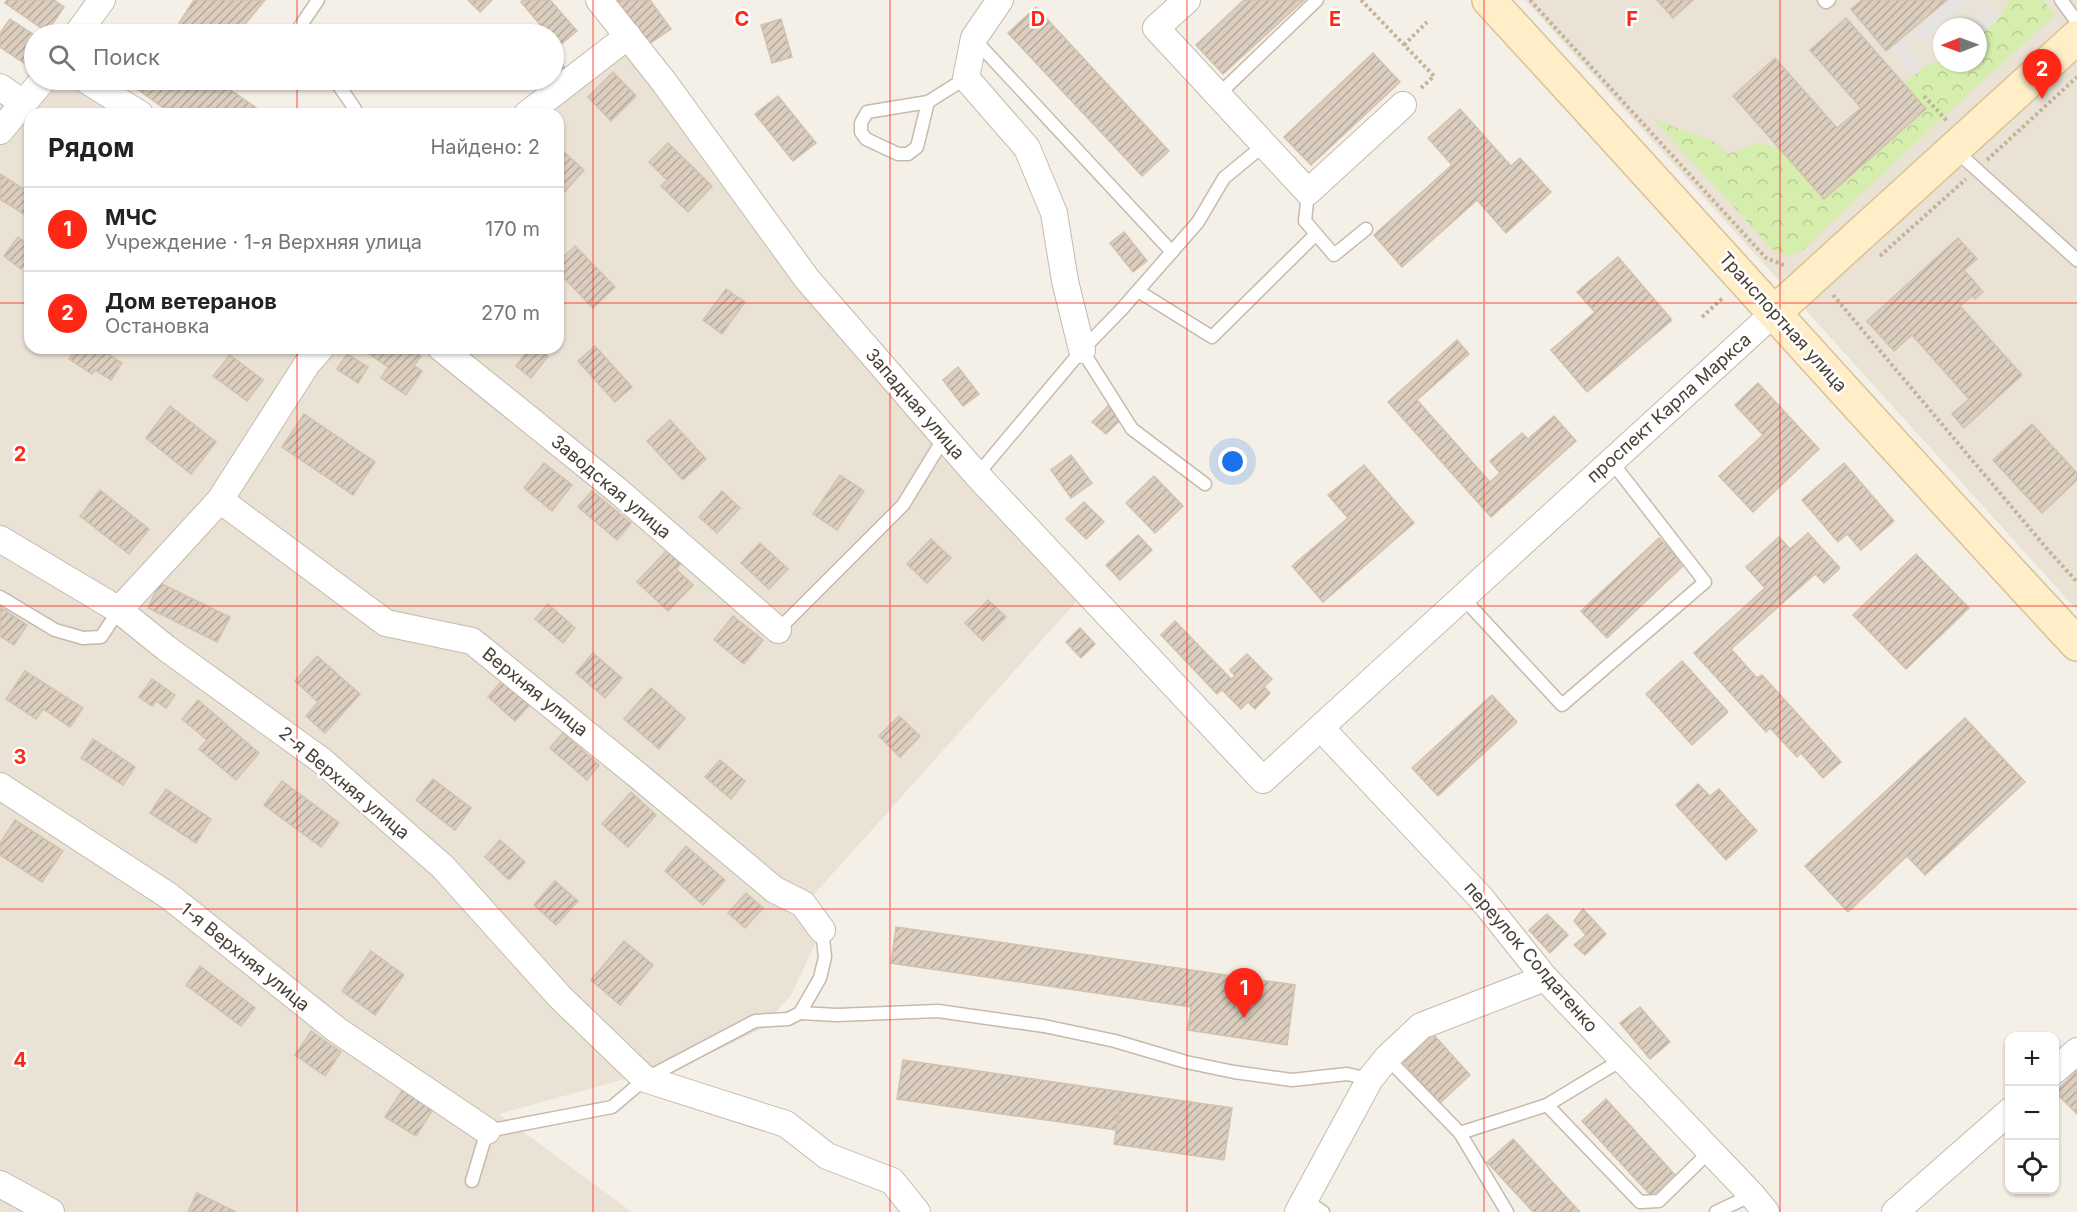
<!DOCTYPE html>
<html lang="ru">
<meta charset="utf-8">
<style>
:root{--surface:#fff;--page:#f6f6f6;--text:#222;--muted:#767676;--line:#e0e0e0;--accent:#ff2715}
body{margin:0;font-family:Inter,sans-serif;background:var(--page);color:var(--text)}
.controls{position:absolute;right:18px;bottom:18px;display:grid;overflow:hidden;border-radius:12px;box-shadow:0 2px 4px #0004}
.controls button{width:54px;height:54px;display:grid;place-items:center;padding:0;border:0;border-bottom:2px solid var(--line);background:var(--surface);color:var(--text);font:30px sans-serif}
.compass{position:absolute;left:1933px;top:18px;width:54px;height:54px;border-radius:50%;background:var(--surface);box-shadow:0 2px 4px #0004;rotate:269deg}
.you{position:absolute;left:1233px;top:462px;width:21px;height:21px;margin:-15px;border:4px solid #fff;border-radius:50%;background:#1a73e8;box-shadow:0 0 0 9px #1a73e833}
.badge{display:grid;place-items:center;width:39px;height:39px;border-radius:50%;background:var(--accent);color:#fff;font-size:20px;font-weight:700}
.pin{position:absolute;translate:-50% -50px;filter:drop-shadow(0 2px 3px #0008)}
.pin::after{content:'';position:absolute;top:32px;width:21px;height:18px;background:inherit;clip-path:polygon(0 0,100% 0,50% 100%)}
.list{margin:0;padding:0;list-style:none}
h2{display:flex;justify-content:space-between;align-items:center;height:78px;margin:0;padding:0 24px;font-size:26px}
h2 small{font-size:20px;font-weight:400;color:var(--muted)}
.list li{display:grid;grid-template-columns:39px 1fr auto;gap:18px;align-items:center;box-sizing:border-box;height:84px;padding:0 24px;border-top:2px solid var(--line)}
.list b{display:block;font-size:22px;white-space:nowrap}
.list p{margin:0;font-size:20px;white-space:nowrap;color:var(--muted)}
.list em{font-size:20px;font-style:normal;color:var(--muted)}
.icon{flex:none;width:33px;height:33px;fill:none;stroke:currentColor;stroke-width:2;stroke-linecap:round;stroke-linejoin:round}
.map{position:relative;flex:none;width:2077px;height:1212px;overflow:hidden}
.search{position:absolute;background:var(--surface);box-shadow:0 2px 4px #0004;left:24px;top:24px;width:540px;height:66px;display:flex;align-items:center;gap:15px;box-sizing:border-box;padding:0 21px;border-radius:33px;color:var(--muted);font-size:22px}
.panel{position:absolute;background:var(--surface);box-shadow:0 2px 4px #0004;left:24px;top:108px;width:540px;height:246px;border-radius:18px}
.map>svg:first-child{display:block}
</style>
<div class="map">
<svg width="2077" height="1212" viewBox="0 0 2077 1212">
<defs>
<pattern id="forest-crowns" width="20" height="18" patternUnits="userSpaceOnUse" patternTransform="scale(1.5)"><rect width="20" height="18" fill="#d5edad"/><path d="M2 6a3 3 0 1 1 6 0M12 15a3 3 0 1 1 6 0" fill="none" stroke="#b8cc95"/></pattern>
<pattern id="building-hatch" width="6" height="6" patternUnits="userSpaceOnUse" patternTransform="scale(1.5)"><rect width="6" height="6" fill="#dbcebf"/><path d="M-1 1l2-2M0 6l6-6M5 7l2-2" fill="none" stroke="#b4a99c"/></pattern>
</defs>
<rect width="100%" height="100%" fill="#f5f0e7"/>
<g fill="#eae2d5" fill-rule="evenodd">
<path d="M1525,0H2077V610ZM1942,27H1978V63H1942Z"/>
<path d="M624,36L836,313L1085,592L810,899L822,930L791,995L761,1029L718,1050L654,1071L499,1114L632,1212H0V90L20,104L41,80H82L136,114H30V348H558V114H526Z"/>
</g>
<path fill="url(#forest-crowns)" d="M2010,0H2043L2055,15L1943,117L1802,251L1787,256L1773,250L1653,119L1713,141L1728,154L1758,143L1779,148L1824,199L1926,110L1903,84L1925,66L1936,62L1978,63V37L1998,20Z"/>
<g fill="#e6e3e0">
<path d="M1947,0H1972L1922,42L1911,30Z"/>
<path d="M1987,6L1998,20L1978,37V27H1963Z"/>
<path d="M1902,38L1925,66L1914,76L1890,48Z"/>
</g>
<g fill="url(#building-hatch)" stroke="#d3c2ae" stroke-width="1.5">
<path d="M7,0H54L64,7L47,32L5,3Z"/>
<path d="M194,0H265L237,34H172Z"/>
<path d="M468,0H492L480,12Z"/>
<path d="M523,0H550L577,31L558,47L554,41V34H548L521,2Z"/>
<path d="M618,0H650L671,29L646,46L615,2Z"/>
<path d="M1244,0H1304L1223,74L1196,45Z"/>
<path d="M1657,0H1693L1673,18Z"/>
<path d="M1862,0H1947L1886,51L1851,9Z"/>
<path d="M1036,7L1169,151L1142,176L1008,33Z"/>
<path d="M1846,18L1926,109L1824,199L1733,96L1775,58L1837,128L1861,108L1810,50Z"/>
<path d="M10,19L34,35V54L27,65L0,47V33Z"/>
<path d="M781,19L792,57L772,63L761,25Z"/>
<path d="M554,53L567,71L552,82L550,80H554Z"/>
<path d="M1373,53L1400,82L1311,165L1284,137Z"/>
<path d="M613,72L636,96L611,121L588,97Z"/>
<path d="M143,80H216L265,114H172L137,89Z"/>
<path d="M778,96L816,143L793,161L755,114Z"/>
<path d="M1460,109L1511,166L1520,158L1551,192L1506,233L1477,200L1402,267L1374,235L1452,165L1428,138Z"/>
<path d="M668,143L712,186L688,212L661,186L667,180L649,162Z"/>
<path d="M564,152L584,170L560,197L558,195V159Z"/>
<path d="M0,174L30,193V218L0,199Z"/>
<path d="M1124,232L1147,261L1133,272L1110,243Z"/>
<path d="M18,237L30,246V257L21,269L4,256Z"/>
<path d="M1958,238L1977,259L1964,270L1983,292L1975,299L1972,296L1960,306L2022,375L1964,428L1952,414L1969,399L1912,335L1894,351L1867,321Z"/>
<path d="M575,246L615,287L593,308L558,272V262Z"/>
<path d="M1618,257L1672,320L1587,392L1551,350L1595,312L1577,292Z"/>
<path d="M726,289L745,302L722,334L703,320Z"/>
<path d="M1457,340L1469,354L1417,400L1490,482L1500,473L1490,461L1522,433L1528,439L1554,416L1576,441L1491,517L1388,402Z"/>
<path d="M595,346L632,387L615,402L578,361Z"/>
<path d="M76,348H99L122,363L111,380L95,370L92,374L69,359Z"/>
<path d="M360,348H408L421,356L414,366L422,371L406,395L381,378L388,367Z"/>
<path d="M530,348H539L548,356L531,378L516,366Z"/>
<path d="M347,354L368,367L358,383L337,369Z"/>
<path d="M230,355L263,380L247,401L213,376Z"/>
<path d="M958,367L979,394L963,406L943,380Z"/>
<path d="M1758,383L1819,449L1753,512L1719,476L1763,435L1735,405Z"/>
<path d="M170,406L216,442L191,474L146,438Z"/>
<path d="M1108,406L1121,419L1106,434L1092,422Z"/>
<path d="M304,414L375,462L353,495L282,447Z"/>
<path d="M670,420L706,459L683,480L647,441Z"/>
<path d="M2032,424L2077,473V480L2042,513L1993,460Z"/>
<path d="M1071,455L1092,483L1071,498L1051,470Z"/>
<path d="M544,463L572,485L552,511L524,488Z"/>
<path d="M1844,463L1894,521L1861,550L1847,534L1838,542L1802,500Z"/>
<path d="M1364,465L1414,523L1323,602L1292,566L1348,518L1328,495Z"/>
<path d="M840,475L864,491L837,530L813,514Z"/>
<path d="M1154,476L1183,506L1155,533L1126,503Z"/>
<path d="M100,490L149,529L129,554L80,516Z"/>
<path d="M592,491L631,523L617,540L578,507Z"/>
<path d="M722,491L740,508L717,533L699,517Z"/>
<path d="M1084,502L1104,522L1086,539L1066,519Z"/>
<path d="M1808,533L1840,568L1824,583L1815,574L1731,649L1757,678L1762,675L1841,762L1823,778L1801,753L1797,757L1770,728L1766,732L1694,653L1765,588L1746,567L1779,537L1790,549Z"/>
<path d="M1138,535L1152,550L1120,580L1106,565Z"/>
<path d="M1659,538L1684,565L1607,638L1581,611Z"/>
<path d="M931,539L951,558L927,583L907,564Z"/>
<path d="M760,543L788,569L769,589L741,563Z"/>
<path d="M671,546L685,559L676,569L693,585L668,611L637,582Z"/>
<path d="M1916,554L1969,608L1906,669L1853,615Z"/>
<path d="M160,583L230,617L217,642L148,608Z"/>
<path d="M988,600L1006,617L983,641L965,623Z"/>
<path d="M548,604L575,628L563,643L535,619Z"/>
<path d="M0,607L27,625L14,645L0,636Z"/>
<path d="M733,616L763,640L744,664L714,640Z"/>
<path d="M1175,621L1231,679L1235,676L1230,670L1247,654L1272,679L1264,687L1270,693L1255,709L1248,702L1241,709L1222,690L1217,694L1161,635Z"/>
<path d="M1080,628L1095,644L1081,658L1066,642Z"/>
<path d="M593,653L622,678L605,698L576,673Z"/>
<path d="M317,656L360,694L325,733L306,716L318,702L295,681Z"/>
<path d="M1682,661L1728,712L1692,745L1646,694Z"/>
<path d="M25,671L83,708L70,727L43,709L36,719L6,699Z"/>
<path d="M505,677L533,701L515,721L488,697Z"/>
<path d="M152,679L175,695L166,708L156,701L152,706L139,697Z"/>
<path d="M651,688L685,718L659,749L624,719Z"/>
<path d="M1492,695L1517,722L1438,796L1412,768Z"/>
<path d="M198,700L259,753L236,780L199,749L207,740L182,719Z"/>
<path d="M899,716L920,736L900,757L879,736Z"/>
<path d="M1965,718L2025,782L1925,875L1907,856L1848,912L1805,866Z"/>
<path d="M563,733L599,765L587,780L550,748Z"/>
<path d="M93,739L135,767L123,785L81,758Z"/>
<path d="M720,760L745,781L731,799L705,777Z"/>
<path d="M433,779L471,808L455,830L416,800Z"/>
<path d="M282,781L339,823L321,847L264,805Z"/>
<path d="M1698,784L1710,796L1719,789L1757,831L1726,860L1676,805Z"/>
<path d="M166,789L211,819L196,843L150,813Z"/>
<path d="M631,792L656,815L628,847L602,824Z"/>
<path d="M15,820L63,851L42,882L0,855V843Z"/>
<path d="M500,840L525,862L509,880L485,857Z"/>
<path d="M686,846L725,880L703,905L665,871Z"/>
<path d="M555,881L578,901L556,925L534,905Z"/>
<path d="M746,893L763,908L745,928L728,913Z"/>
<path d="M1583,909L1606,934L1585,955L1574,945L1586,935L1574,921Z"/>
<path d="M1547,914L1568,935L1550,953L1529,930Z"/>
<path d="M896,927L1295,985L1287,1045L1188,1030L1191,1007L891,963Z"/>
<path d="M624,941L653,965L620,1005L591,980Z"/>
<path d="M371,951L404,975L375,1015L342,991Z"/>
<path d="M200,966L255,1008L241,1026L186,985Z"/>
<path d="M1640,1007L1670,1042L1650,1059L1620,1023Z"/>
<path d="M311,1031L341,1052L325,1076L295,1055Z"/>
<path d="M1433,1034L1470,1075L1440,1103L1403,1062Z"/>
<path d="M903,1060L1122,1092L1116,1130L897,1099Z"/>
<path d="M2077,1070V1114L2055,1092Z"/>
<path d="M403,1089L434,1108L416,1136L385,1117Z"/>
<path d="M1122,1092L1232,1108L1224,1160L1114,1144Z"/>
<path d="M1606,1099L1676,1176L1653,1198L1582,1121Z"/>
<path d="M1513,1139L1580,1212H1533L1487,1162Z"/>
<path d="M197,1193L236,1212H188Z"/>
</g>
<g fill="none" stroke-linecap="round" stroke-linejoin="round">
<defs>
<g id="lane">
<path d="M1824,0L1826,2L1829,0"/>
<path d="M2061,0L2077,22"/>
<path d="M304,34L299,28L318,0"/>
<path d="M974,39L1172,252"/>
<path d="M335,80L355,109"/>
<path d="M1218,95L1317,0"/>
<path d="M928,102L917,147L908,154H898L866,139L861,132V123L867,112L928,102L966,78"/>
<path d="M1955,150L2077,260"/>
<path d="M1308,192L1305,221L1334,255L1366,229"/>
<path d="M1138,291L1212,337L1316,234"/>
<path d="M1082,350L1132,429L1205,484"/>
<path d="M977,475L1082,350L1121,310L1198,222L1224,178L1264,145"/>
<path d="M0,597L55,630L83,638L101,637L119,610"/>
<path d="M1463,598L1562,705L1705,582L1611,461"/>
<path d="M778,630L903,505L944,438"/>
<path d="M800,1013L837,1015L938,1011L1044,1026L1115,1041L1186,1062L1234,1072L1292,1080L1347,1074L1370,1079"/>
<path d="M1387,1058L1460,1133L1507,1212"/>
<path d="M1547,1105L1640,1202L1659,1201L1710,1151"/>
<path d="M1460,1133L1547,1105L1623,1059"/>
<path d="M472,1181L487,1131L612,1107L645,1079L755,1021L788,1019L800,1013L820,978L825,957L822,930"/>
<path d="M1305,1200L1323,1212"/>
<path d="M1716,1212L1752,1195"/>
</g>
<g id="street">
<path d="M599,0L664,82L807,279L977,475L1263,780L1775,312"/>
<path d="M1000,0L974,38L966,78L1027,148L1054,213L1065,281L1082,350"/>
<path d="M1187,0L1156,28L1308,192L1403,105"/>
<path d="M77,34L102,0"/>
<path d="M86,80L140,114"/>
<path d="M0,87L23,103"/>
<path d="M527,114L628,36"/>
<path d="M0,131L43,80"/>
<path d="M441,348L617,490L778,630"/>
<path d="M220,500L386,623L472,641L641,778L775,890L803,904L822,930"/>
<path d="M0,539L119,610L166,648L321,760L443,867L560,997L645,1079L786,1124L827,1156L892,1181L917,1212"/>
<path d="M119,610L220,500L307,364L321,348"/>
<path d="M1321,728L1481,898L1545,978L1752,1195L1766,1212"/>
<path d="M0,786L169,896L337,1030L487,1131"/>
<path d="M2054,1071L2077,1051"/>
<path d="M0,1184L51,1212"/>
<path d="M1298,1212L1370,1079L1387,1058L1421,1026L1545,978"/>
<path d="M1895,1212L2010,1111"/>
</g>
<g id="secondary">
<path d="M1489,0C1686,214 1879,431 2077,644"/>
<path d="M1775,312L2077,37"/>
</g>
</defs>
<use href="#lane" stroke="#c5baac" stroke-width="15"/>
<use href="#street" stroke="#c5baac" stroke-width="28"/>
<use href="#secondary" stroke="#d9c293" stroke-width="36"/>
<g stroke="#c5b299" stroke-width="4" stroke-dasharray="3 3" stroke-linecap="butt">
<path d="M1361,0L1434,76L1419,90"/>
<path d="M1530,0L1766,258L1786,266"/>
<path d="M1404,45L1427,22"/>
<path d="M1924,96L1948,122"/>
<path d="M1987,160L2077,77"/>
<path d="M1880,256L1966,179"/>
<path d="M1833,295L2048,550L2077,582"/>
<path d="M1702,317L1724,297"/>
</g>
<use href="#lane" stroke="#fff" stroke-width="12"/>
<use href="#street" stroke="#fff" stroke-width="26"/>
<use href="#secondary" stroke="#ffeec8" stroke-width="33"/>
</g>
<path fill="none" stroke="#ff2715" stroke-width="1.5" stroke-opacity="0.55" d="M297,0V34M593,0V1212M890,0V1212M1187,0V1212M1484,0V1212M1780,0V1212M297,80V114M0,303H30M558,303H2077M297,348V1212M0,606H2077M0,909H2077"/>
<g text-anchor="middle" stroke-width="5" stroke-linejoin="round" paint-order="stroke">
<g font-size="18" fill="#494035" stroke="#fff">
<text transform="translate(1783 322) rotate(48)" y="6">Транспортная улица</text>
<text transform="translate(915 404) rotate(49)" y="6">Западная улица</text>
<text transform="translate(1669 408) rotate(-42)" y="6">проспект Карла Маркса</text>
<text transform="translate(611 487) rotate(40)" y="6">Заводская улица</text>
<text transform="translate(535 692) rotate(39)" y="6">Верхняя улица</text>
<text transform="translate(344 783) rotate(40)" y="6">2-я Верхняя улица</text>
<text transform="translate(245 957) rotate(39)" y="6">1-я Верхняя улица</text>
<text transform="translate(1531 957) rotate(49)" y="6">переулок Солдатенко</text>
</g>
</g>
<g font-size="20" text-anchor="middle" font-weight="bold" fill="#ff2715" stroke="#fff" stroke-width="5" stroke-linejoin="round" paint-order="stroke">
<text x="742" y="26">C</text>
<text x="1038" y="26">D</text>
<text x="1335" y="26">E</text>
<text x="1632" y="26">F</text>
<text x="20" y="461">2</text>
<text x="20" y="764">3</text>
<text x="20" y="1067">4</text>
</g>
</svg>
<div class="controls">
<button>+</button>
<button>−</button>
<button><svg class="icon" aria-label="locate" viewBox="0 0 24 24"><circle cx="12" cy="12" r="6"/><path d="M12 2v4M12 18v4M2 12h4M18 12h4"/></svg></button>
</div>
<svg class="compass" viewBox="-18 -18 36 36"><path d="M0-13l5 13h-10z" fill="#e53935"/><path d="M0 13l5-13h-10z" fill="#767676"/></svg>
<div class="you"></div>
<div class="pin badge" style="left:1244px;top:1018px">1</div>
<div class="pin badge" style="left:2042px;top:99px">2</div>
<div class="search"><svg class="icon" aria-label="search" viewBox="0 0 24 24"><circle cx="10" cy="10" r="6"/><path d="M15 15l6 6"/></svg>Поиск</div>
<section class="panel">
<h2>Рядом<small>Найдено: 2</small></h2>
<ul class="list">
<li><span class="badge">1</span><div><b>МЧС</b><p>Учреждение · 1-я Верхняя улица</p></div><em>170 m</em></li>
<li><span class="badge">2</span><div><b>Дом ветеранов</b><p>Остановка</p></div><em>270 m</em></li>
</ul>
</section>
</div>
